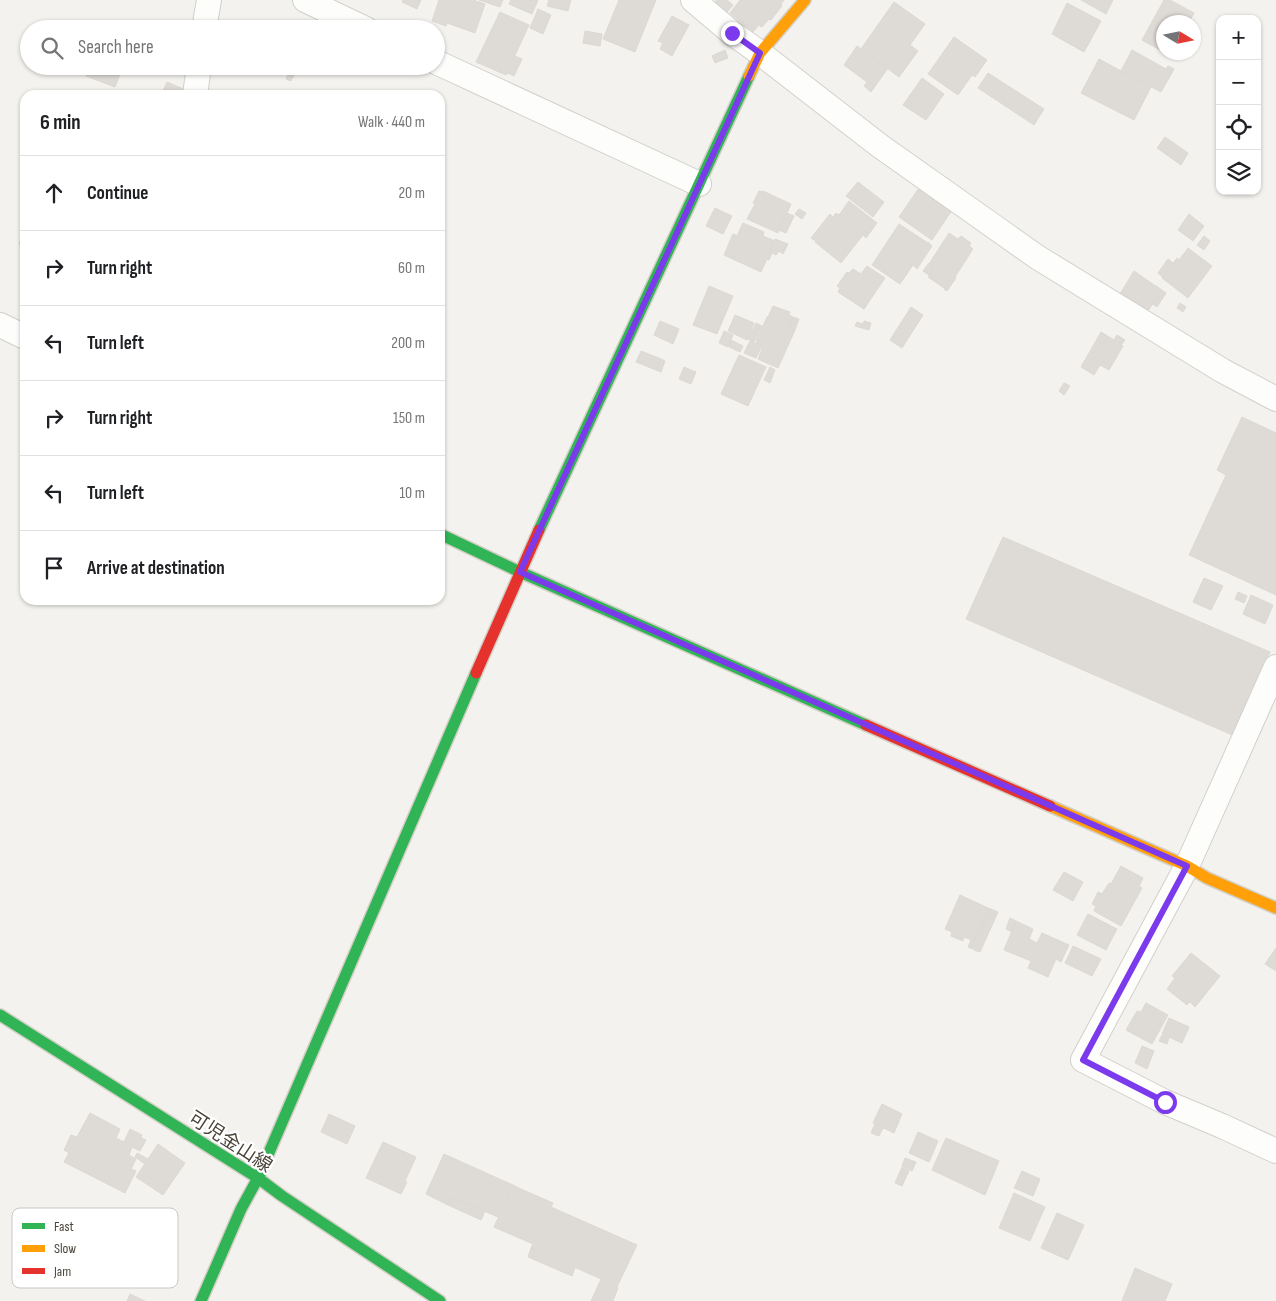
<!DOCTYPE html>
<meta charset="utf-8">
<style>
:root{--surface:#fff;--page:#f2f2f2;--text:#202124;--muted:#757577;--line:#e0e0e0}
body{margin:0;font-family:"Sofia Sans Condensed","Noto Sans JP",sans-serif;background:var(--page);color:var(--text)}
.controls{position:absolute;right:15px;top:15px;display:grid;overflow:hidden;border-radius:10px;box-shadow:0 1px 4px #0004}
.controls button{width:45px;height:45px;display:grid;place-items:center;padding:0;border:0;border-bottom:1px solid var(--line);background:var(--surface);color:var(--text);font:25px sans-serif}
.compass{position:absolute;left:1156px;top:15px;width:45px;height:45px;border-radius:50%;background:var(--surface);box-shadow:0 1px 4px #0004;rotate:100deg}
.stop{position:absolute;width:15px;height:15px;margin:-11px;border:4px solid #7c3aed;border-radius:50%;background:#fff}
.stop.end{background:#7c3aed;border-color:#fff;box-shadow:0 1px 5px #0008}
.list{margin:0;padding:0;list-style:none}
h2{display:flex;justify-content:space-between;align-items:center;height:65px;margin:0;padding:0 20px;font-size:21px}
h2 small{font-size:16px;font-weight:400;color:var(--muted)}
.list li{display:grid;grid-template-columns:32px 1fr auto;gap:15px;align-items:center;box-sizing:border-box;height:75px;padding:0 20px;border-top:1px solid var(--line)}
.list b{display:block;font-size:19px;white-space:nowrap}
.list em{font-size:16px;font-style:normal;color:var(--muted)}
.icon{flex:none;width:28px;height:28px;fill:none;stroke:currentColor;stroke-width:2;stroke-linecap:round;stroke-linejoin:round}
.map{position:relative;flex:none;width:1276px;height:1301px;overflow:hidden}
.search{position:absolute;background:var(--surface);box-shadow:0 1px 4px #0004;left:20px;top:20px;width:425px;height:55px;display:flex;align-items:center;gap:12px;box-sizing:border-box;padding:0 18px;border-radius:28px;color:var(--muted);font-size:19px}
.panel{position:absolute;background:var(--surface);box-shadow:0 1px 4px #0004;left:20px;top:90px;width:425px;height:515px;border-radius:15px}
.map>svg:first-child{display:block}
</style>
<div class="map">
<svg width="1276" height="1301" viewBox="0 0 1276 1301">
<rect width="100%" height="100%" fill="#f4f2ee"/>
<g fill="#dedbd6" stroke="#dcd9d4">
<path d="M403,0H421L417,9L402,2Z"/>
<path d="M439,0H473L485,4L475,33L447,23L446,26L432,21Z"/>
<path d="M479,0H503L500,7Z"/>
<path d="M511,0H538L532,14L509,4Z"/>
<path d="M549,0H571L568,11L547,6Z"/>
<path d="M619,0H656L635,52L603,39Z"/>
<path d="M717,0H727L733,5L727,12L715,2Z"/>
<path d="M740,0H784L781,4L782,6L771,20L769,19L762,27L759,25L753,32L730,13Z"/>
<path d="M1081,0H1113L1106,14Z"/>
<path d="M1164,0H1170L1194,13L1189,22H1164V52L1142,40Z"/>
<path d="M894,2L925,24L910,45L918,51L899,77L861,49Z"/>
<path d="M1067,3L1101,21L1084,52L1052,34Z"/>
<path d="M538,9L551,15L543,34L530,28Z"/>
<path d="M500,12L529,25L506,75L476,62Z"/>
<path d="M672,16L689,25L672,56L660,49L663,43L658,41Z"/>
<path d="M585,31L602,34L600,46L583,43Z"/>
<path d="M954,37L987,60L975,77L972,75L958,95L928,74Z"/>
<path d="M857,46L888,68L871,92L864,86L867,82L844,65Z"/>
<path d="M725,50L728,58L715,63L712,56Z"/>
<path d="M1132,50L1166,69L1168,66L1174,69L1161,92L1121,71Z"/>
<path d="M515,56L522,59L514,76L507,73Z"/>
<path d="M1099,59L1151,87L1134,120L1081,93Z"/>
<path d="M90,66H123L115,87L86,76Z"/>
<path d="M290,69L296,71L291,81L286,79Z"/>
<path d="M988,73L1044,109L1034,125L978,88Z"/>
<path d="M922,78L944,94L926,120L903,105Z"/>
<path d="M167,82L183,89L181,95H161Z"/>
<path d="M1165,137L1188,153L1181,165L1157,148Z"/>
<path d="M858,182L884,202L873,217L846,196Z"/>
<path d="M919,188L952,210L932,240L899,217Z"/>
<path d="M759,191L763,192V191L791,204L778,233L747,219L755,204L753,203Z"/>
<path d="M849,201L877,223L866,238L863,235L841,263L815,242L816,241L811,238L830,214L833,217L836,213L839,215Z"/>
<path d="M715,208L732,216L723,234L706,226Z"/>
<path d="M799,209L806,213L802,219L795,214Z"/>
<path d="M787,213L794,216L786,233L779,230Z"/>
<path d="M1189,214L1204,226L1193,241L1178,230Z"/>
<path d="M743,223L764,232L763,236L775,241L770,252L772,253L769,260L767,259L761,272L724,255L733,234L737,236Z"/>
<path d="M899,224L928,243L900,284L872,265Z"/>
<path d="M25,231V247L19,244Z"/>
<path d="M949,233L958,239L961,236L971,243L969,246L973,249L955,277L953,279L951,278L944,288L928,277L934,268L929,264Z"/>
<path d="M1204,236L1210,241L1204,250L1197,245Z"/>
<path d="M775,239L788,244L783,254L779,251L776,255L770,252Z"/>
<path d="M928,242L932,246L917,269L913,265Z"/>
<path d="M1188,248L1212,266L1188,298L1162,278L1177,258L1179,260Z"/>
<path d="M1168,259L1173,263L1163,277L1158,273Z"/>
<path d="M929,263L934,268L929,275L923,271Z"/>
<path d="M867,266L885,278L864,309L838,292L840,288L837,286L847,272L849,273L853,269L861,274Z"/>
<path d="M1134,271L1154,285L1151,289L1159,295L1147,312L1120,294Z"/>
<path d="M955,277L956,278L947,291L944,289L951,278L953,279Z"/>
<path d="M1155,285L1166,293L1157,307L1153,304L1159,295L1151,289Z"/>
<path d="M709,286L733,296L717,334L693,325Z"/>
<path d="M1180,303L1186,307L1183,312L1177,308Z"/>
<path d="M773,306L790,312L789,315L793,317L788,327L795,330L778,368L758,359L763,347L756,344L757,341H756L767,317H768Z"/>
<path d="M911,307L923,315L902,348L890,340Z"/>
<path d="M735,315L754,323L747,340L728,331Z"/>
<path d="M793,317L799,319L795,330L788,327Z"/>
<path d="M660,321L679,329L673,344L654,335Z"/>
<path d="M864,321L871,323L869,330L855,326L857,322L863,324Z"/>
<path d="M756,323L762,326L754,342L748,339Z"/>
<path d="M724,331L733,335L728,347L719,343Z"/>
<path d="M1101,332L1114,340L1117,335L1125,340L1121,345L1123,346L1109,370L1100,365L1094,375L1081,367Z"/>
<path d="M731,340L743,346L740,352L729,347Z"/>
<path d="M750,341L762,346L756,358L744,353Z"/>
<path d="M641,351L661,359L656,370L636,362Z"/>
<path d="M739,355L766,367L748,406L721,394Z"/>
<path d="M661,359L665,361L661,372L656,370Z"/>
<path d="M684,367L696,372L691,384L679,379Z"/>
<path d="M770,367L775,370L770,383L764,380Z"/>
<path d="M1064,383L1070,386L1064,395L1059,391Z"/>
<path d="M1242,417L1276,433V595L1189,555L1226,475L1217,470Z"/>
<path d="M1003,537L1270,652L1232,735L966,619Z"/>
<path d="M1204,578L1223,586L1211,610L1193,602Z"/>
<path d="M1238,592L1247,596L1244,603L1235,599Z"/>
<path d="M1251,595L1273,605L1265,624L1243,614Z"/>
<path d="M1121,866L1143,878L1139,886L1142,888L1121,926L1094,911L1096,906L1092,904L1098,892L1102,894L1109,883L1111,884Z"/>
<path d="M1064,872L1083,882L1073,901L1053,890Z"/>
<path d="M960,895L988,908L974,941L964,937L963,941L951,936L952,932L945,929Z"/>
<path d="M987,908L991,909L973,949L968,947L971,940L974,941Z"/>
<path d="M991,909L998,912L980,952L974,950Z"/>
<path d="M1088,914L1117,929L1106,950L1077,935Z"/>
<path d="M1010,918L1016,921L1012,932L1006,929Z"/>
<path d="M1016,921L1033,929L1029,939L1037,943L1042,933L1069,945L1061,962L1056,959L1048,977L1028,968L1031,961L1004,950Z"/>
<path d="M1073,946L1101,959L1092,976L1065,963Z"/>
<path d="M1276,948V971L1265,964Z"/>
<path d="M1191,953L1220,976L1195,1007L1190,1002L1187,1005L1167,989L1175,978L1172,976Z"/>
<path d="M1146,1003L1168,1015L1152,1044L1126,1030L1137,1011L1141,1012Z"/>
<path d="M1169,1018L1189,1027L1182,1043L1162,1034Z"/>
<path d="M1162,1035L1169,1038L1167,1044L1159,1041Z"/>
<path d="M1142,1046L1154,1051L1147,1069L1135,1063Z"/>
<path d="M882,1104L902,1114L894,1133L873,1123Z"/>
<path d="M90,1113L120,1129L116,1138L124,1142L130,1129L142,1135L141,1138L146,1140L140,1151L132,1147L129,1155L136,1159L131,1169L136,1171L125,1193L64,1162L69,1153L64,1150L71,1135L77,1137Z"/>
<path d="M329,1114L355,1126L347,1144L321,1132Z"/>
<path d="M875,1124L883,1128L879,1136L871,1133Z"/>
<path d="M918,1132L938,1141L929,1162L909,1153Z"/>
<path d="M946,1138L999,1161L985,1195L932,1170Z"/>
<path d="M383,1142L416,1157L405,1181L407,1182L401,1194L366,1178Z"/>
<path d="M158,1144L185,1163L163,1195L136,1177Z"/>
<path d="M137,1153L148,1159L145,1164L135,1157Z"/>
<path d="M444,1154L513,1185L498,1217L452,1197L448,1205L426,1194Z"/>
<path d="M905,1158L916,1162L912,1171L902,1166Z"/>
<path d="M902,1167L909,1171L902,1186L895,1183Z"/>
<path d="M1022,1171L1040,1179L1033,1196L1014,1188Z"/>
<path d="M513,1185L521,1189L503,1231L494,1227Z"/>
<path d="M521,1189L553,1203L551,1207L637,1245L617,1287L618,1288L613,1301H591L601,1279L531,1248L533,1244L503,1231Z"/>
<path d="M1014,1193L1045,1207L1030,1241L999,1228Z"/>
<path d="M452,1197L485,1211L481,1220L448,1205Z"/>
<path d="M1057,1213L1084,1225L1068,1260L1041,1248Z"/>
<path d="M531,1248L575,1268L572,1276L528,1257Z"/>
<path d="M1135,1268L1172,1284L1165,1301H1122Z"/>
<path d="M130,1294L145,1301H127Z"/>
</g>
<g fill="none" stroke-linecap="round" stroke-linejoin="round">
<defs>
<g id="street">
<path d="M305,0L366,29"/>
<path d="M693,0L732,33L760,53L880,146L1037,257L1223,371L1276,399"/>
<path d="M204,29L209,0"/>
<path d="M436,62L699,184"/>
<path d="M195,95L199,66"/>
<path d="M0,325L25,337"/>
<path d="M1276,667L1187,866L1083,1060L1165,1102L1222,1126L1276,1151"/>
</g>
<g id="fast">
<path d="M539,530L749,76"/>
<path d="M440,534L520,572L866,725"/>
<path d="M0,1015L258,1178L282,1196L440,1301"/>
<path d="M201,1301L241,1209L258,1178L476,673"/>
</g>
<g id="slow">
<path d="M749,76L760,53L805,0"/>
<path d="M1050,806L1187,866L1207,878L1276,908"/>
</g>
<g id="jam">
<path d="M476,673L539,530"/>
<path d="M866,725L1050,806"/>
</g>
</defs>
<use href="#street" stroke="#d2d0cb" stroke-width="26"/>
<use href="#fast" stroke="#d3cfc5" stroke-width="14"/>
<use href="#slow" stroke="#d3cfc5" stroke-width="14"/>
<use href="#jam" stroke="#d3cfc5" stroke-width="14"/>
<use href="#street" stroke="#fdfdfc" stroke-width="24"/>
<use href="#fast" stroke="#30b455" stroke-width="11"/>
<use href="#slow" stroke="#ff9f0a" stroke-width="11"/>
<use href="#jam" stroke="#e5322d" stroke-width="11"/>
</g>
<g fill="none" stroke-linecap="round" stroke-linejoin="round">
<path stroke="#7c3aed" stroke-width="6" d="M732,33L760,53L520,572L1187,866L1083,1060L1165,1102"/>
</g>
<g text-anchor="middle" stroke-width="4.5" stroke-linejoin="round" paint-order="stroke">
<g font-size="19" fill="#4b4439" stroke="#fff">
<text transform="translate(231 1141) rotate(33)" y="7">可児金山線</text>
</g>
</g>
<rect x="12" y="1208" width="166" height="80" rx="8" fill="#fff" stroke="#c9c7c4" stroke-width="1"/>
<rect x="22" y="1223" width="23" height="6" fill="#30b455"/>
<rect x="22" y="1245" width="23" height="7" fill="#ff9f0a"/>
<rect x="22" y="1268" width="23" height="6" fill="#e5322d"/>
<g font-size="14" fill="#4b4439">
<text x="54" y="1231">Fast</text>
<text x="54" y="1253">Slow</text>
<text x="54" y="1276">Jam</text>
</g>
</svg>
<div class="controls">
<button>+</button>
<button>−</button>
<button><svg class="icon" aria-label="locate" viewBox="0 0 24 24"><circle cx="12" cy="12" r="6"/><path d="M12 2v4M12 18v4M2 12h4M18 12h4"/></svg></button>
<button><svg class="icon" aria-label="layers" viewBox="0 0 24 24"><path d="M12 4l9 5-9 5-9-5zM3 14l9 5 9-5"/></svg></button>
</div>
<svg class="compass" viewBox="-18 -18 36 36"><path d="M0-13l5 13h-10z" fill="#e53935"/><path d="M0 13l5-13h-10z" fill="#757577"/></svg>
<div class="stop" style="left:1165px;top:1102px"></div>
<div class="stop end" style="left:732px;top:33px"></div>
<div class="search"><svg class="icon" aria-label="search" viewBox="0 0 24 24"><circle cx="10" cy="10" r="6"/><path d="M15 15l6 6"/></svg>Search here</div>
<section class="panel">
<h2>6 min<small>Walk · 440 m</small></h2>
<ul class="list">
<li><svg class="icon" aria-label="ahead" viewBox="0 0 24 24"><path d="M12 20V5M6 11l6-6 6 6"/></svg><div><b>Continue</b></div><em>20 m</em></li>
<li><svg class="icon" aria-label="right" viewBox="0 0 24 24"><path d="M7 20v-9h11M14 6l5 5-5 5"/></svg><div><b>Turn right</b></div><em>60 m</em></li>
<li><svg class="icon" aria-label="left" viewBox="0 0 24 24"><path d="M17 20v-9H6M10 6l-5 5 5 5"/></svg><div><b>Turn left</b></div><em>200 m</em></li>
<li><svg class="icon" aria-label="right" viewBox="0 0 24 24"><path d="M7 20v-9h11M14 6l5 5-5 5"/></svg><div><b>Turn right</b></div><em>150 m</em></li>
<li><svg class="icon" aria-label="left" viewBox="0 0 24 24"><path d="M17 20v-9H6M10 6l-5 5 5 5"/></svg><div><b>Turn left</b></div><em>10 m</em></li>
<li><svg class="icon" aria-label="arrive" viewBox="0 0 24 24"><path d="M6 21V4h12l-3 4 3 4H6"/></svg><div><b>Arrive at destination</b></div></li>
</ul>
</section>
</div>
